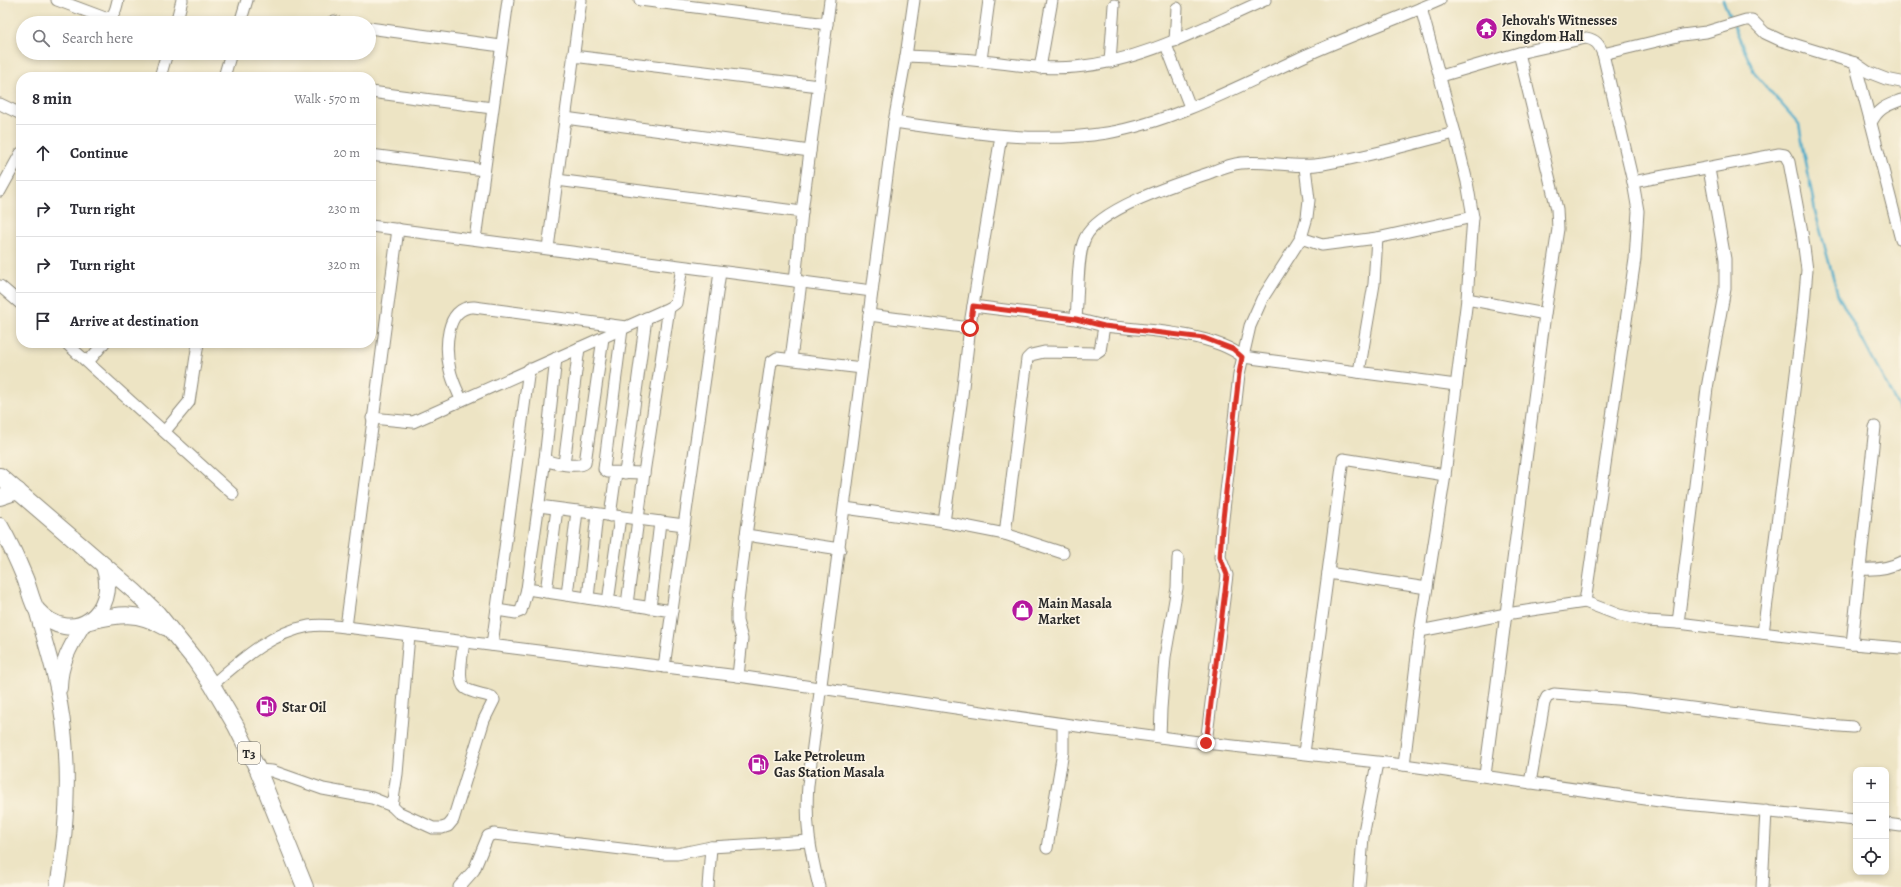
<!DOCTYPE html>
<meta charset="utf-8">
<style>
:root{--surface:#fff;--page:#f2f2f3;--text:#2b2b33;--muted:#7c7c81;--line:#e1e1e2}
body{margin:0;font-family:Alegreya,serif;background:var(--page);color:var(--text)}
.controls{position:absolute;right:12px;bottom:12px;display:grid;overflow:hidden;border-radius:8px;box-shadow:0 2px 6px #0003}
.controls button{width:36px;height:36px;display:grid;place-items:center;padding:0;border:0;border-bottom:1px solid var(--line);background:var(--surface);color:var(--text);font:20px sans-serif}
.stop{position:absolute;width:12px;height:12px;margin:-9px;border:3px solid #d93025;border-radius:50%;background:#fff}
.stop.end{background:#d93025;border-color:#fff;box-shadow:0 1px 4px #0008}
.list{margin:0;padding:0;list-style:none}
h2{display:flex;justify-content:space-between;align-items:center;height:52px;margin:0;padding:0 16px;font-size:17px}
h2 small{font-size:13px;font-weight:400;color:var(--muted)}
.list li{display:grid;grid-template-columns:26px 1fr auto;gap:12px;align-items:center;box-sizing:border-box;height:56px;padding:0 16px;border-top:1px solid var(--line)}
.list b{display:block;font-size:15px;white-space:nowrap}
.list em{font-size:13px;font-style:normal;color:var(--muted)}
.icon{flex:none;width:22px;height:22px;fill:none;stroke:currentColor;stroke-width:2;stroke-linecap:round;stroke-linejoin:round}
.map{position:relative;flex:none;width:1901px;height:887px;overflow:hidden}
.search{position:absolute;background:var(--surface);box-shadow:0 2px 6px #0003;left:16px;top:16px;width:360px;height:44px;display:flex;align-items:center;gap:10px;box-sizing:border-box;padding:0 14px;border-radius:22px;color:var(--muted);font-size:15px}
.panel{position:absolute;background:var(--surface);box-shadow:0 2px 6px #0003;left:16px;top:72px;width:360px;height:276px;border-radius:16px}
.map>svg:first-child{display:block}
</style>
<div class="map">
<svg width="1901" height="887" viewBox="0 0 1901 887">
<rect width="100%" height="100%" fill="#fcf5e5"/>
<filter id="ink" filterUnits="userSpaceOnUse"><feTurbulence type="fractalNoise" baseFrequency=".025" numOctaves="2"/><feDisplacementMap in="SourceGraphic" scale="8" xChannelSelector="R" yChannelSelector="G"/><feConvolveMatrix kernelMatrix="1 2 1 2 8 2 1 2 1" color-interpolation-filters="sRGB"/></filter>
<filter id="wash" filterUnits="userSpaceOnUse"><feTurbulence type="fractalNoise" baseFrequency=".012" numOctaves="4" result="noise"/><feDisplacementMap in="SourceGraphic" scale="16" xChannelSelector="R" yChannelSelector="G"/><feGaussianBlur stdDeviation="0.9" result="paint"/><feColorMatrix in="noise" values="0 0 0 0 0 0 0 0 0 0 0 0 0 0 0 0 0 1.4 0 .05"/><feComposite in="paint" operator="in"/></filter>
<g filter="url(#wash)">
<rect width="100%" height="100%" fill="#ede4c4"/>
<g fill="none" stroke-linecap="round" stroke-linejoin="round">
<g stroke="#4aaac9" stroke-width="2.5">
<path d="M1723,0L1732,22"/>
<path d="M1734,26L1755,74L1799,124L1815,211L1838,295L1901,412"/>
</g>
</g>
</g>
<g filter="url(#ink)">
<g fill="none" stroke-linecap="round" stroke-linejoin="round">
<defs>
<g id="minor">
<path d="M57,0L105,18C115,18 116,8 118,0"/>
<path d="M640,0L827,24"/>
<path d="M176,23L182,0"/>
<path d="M240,23L247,0"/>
<path d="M330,23L334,21L338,23"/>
<path d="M369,28L501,46"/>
<path d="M1175,41L1177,8"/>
<path d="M1166,45L1190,107"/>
<path d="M1603,54L1682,35L1706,32L1746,20H1752L1765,33L1780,40L1855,63L1868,72L1886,79L1901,82"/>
<path d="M573,56L819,86"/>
<path d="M906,56C932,57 957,58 982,61C1013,64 1044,70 1075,67C1143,61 1204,27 1265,0"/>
<path d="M981,60L989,0"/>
<path d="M1110,62L1114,5"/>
<path d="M1855,63L1871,123"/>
<path d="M1040,68L1052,0"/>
<path d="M1441,76L1519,53L1586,38C1596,40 1599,44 1603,54L1633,182L1638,211L1635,259L1585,602"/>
<path d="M160,77L167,53"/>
<path d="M224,77L231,53"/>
<path d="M371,92L492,108"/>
<path d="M1901,100C1886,106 1878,108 1871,123L1901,240"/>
<path d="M0,104L21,114"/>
<path d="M565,118L810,151"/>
<path d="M894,122C965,132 1035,144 1107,133C1176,121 1245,83 1309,54C1352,35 1397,19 1440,0"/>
<path d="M371,155L484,170"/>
<path d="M557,180L802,212"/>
<path d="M1633,182L1779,154L1785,155L1789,162L1802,232L1807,270L1803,316L1791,415L1763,633"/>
<path d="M0,191L21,153"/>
<path d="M371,226L872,291"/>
<path d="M1301,238L1322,245L1377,238L1473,217"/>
<path d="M475,239L508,0"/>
<path d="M548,248L581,0"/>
<path d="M795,281L802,212L830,0"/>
<path d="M0,286L21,304"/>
<path d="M1467,299L1545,314"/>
<path d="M973,306L1076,319L1104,326L1100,351L1097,353L1044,352L1031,355L1027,359L1005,534"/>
<path d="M869,315L970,328"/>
<path d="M1076,319C1078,298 1077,254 1085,238C1099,208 1179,183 1209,173C1219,169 1230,164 1241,163C1268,160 1295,169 1323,164C1367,157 1411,144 1455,133"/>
<path d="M1104,326C1144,330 1212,332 1243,357L1456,385"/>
<path d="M622,329L604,469L608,472L644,473"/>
<path d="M66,343L233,494"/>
<path d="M556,358L545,459L527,589L672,611"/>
<path d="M791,359L801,282"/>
<path d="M88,362L104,343"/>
<path d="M1359,372L1374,284L1377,238"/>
<path d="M461,399C457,390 452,380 450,370C445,349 445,306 474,307L626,327"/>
<path d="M372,418L413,422L669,308L676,303L682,267"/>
<path d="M165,431L189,402L198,343"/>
<path d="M545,459C551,464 580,468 585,463L603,338"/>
<path d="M564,464L579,348"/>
<path d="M625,473L646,318"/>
<path d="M539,506L684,525"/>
<path d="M845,508L944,522L1005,534L1063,553"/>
<path d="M610,516L616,473"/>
<path d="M944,522L961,404L971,318L1001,136"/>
<path d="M746,535L840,549"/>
<path d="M1860,569C1875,570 1888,569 1901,562"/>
<path d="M1328,573L1427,588"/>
<path d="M546,592L557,509"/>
<path d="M567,595L577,511"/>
<path d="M588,598L597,514"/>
<path d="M608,602L620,517"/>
<path d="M627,604L644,473L669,308"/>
<path d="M650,608L660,522"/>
<path d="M497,610L516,613L521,611L527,589"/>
<path d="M1678,623L1707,388L1725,289V259L1709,169"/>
<path d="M346,627L398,229"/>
<path d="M1420,631L1506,614L1585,602L1619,615L1647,621L1678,623L1852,644L1901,648"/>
<path d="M1852,644L1875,427"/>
<path d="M492,645L529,369"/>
<path d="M664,667L720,272"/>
<path d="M738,676L742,639L737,621V610L746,535L771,362L777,358L862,368"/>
<path d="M212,685C241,660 270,633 309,626C321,624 334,626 346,627L738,676L1098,729L1206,743L1404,765L1674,803L1856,820"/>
<path d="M1160,737L1161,709L1165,657L1177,588L1178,558"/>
<path d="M1206,743L1227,575L1220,557L1222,528L1239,374L1250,326L1262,299L1301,238L1307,217L1309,200L1305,167"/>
<path d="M1304,753L1343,459L1445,475"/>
<path d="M1404,765L1420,631L1445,475L1467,299L1473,217L1467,182L1455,133L1421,8"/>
<path d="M258,770L272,771L323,789L372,798L392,806L398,812L433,828H442L448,826L453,820L484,720L494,700L492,697C484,694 471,693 465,688C456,681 463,652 464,641"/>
<path d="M1485,775L1545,314L1558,229L1557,209L1519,53"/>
<path d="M1530,783L1544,703L1547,697L1554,694L1629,700L1827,725L1853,727"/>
<path d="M392,806L397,774L409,635"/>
<path d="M1886,824L1901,826"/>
<path d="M1047,848L1063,752V724"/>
<path d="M459,887L474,870L488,836L494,834L664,854H677L711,847L809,841"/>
<path d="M708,887L711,847"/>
<path d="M819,887C810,851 805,822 808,785L894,122L906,56L914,0"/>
<path d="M1359,887L1363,837L1377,763"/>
<path d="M1762,887L1766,811"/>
</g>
<g id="major">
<path d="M36,609C44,640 55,671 60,703C71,764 68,826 57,887"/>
<path d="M60,688C60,663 71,645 83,625"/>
</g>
<g id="highway">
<path d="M0,476L134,591L157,613L195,660L212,685L236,726L258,770L305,887"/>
<path d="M0,497L18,491"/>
<path d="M0,526C9,542 17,559 24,576C28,584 32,604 37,610C72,649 120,613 104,566"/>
<path d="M90,621C120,614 137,611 165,627"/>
</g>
</defs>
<use href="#minor" stroke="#8c8878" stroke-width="13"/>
<use href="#major" stroke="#8c8878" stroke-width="16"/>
<use href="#highway" stroke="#8c8878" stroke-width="18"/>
<use href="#minor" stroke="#fff" stroke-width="11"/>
<use href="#major" stroke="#fff" stroke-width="14"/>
<use href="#highway" stroke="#fff" stroke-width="16"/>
</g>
</g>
<g fill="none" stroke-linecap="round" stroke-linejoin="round" filter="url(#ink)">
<path stroke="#d93025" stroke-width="5" d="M970,328L973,306L1076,319L1104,326L1204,338L1233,349L1242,357L1239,374L1222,528L1220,557L1227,575L1206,743"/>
</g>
<defs>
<symbol id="temple-disc" viewBox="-11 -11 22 22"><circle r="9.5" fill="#b5179e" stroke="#fcf5e5"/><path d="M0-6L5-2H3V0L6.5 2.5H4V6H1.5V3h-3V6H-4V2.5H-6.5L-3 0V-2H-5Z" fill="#fff"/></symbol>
<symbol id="shop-disc" viewBox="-11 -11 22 22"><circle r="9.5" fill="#b5179e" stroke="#fcf5e5"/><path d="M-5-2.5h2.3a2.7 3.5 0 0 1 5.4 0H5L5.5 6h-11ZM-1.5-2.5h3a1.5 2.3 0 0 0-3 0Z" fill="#fff"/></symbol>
<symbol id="fuel-disc" viewBox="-11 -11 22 22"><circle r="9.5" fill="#b5179e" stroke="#fcf5e5"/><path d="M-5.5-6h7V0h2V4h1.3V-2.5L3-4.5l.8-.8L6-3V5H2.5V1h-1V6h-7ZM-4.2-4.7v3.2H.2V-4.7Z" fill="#fff"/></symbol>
</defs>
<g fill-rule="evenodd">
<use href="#temple-disc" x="1474" y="16" width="25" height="25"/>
<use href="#shop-disc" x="1010" y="598" width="25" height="25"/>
<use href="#fuel-disc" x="254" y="694" width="25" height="25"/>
<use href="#fuel-disc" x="746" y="752" width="25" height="25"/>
</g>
<g text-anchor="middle" stroke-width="3.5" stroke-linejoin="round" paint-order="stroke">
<rect fill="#fcf5e5" stroke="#6a6863" stroke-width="1" x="238" y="742" width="22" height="22" rx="3"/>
<g font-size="13" font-weight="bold" fill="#2b2b2b">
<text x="249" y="758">T3</text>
</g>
<g font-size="14" font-weight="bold" fill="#2b2b2b" stroke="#fcf5e5" text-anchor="start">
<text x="1502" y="25">Jehovah's Witnesses<tspan x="1502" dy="16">Kingdom Hall</tspan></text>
<text x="1038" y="608">Main Masala<tspan x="1038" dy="16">Market</tspan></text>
<text x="282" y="712">Star Oil</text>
<text x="774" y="761">Lake Petroleum<tspan x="774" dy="16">Gas Station Masala</tspan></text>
</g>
</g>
</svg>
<div class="controls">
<button>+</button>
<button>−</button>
<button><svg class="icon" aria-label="locate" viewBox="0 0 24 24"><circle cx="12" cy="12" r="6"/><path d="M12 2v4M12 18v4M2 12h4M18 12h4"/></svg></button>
</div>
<div class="stop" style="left:970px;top:328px"></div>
<div class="stop end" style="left:1206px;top:743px"></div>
<div class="search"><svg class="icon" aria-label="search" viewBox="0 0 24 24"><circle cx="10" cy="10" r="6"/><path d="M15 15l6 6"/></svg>Search here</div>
<section class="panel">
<h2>8 min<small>Walk · 570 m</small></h2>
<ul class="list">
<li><svg class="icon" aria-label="ahead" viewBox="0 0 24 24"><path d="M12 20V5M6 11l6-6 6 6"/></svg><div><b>Continue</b></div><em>20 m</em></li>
<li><svg class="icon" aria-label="right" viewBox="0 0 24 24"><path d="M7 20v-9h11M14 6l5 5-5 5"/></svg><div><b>Turn right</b></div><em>230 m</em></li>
<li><svg class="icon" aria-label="right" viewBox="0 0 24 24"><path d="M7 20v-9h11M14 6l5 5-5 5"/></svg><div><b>Turn right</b></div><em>320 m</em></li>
<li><svg class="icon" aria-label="arrive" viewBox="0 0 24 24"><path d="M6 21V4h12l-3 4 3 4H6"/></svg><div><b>Arrive at destination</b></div></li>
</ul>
</section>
</div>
